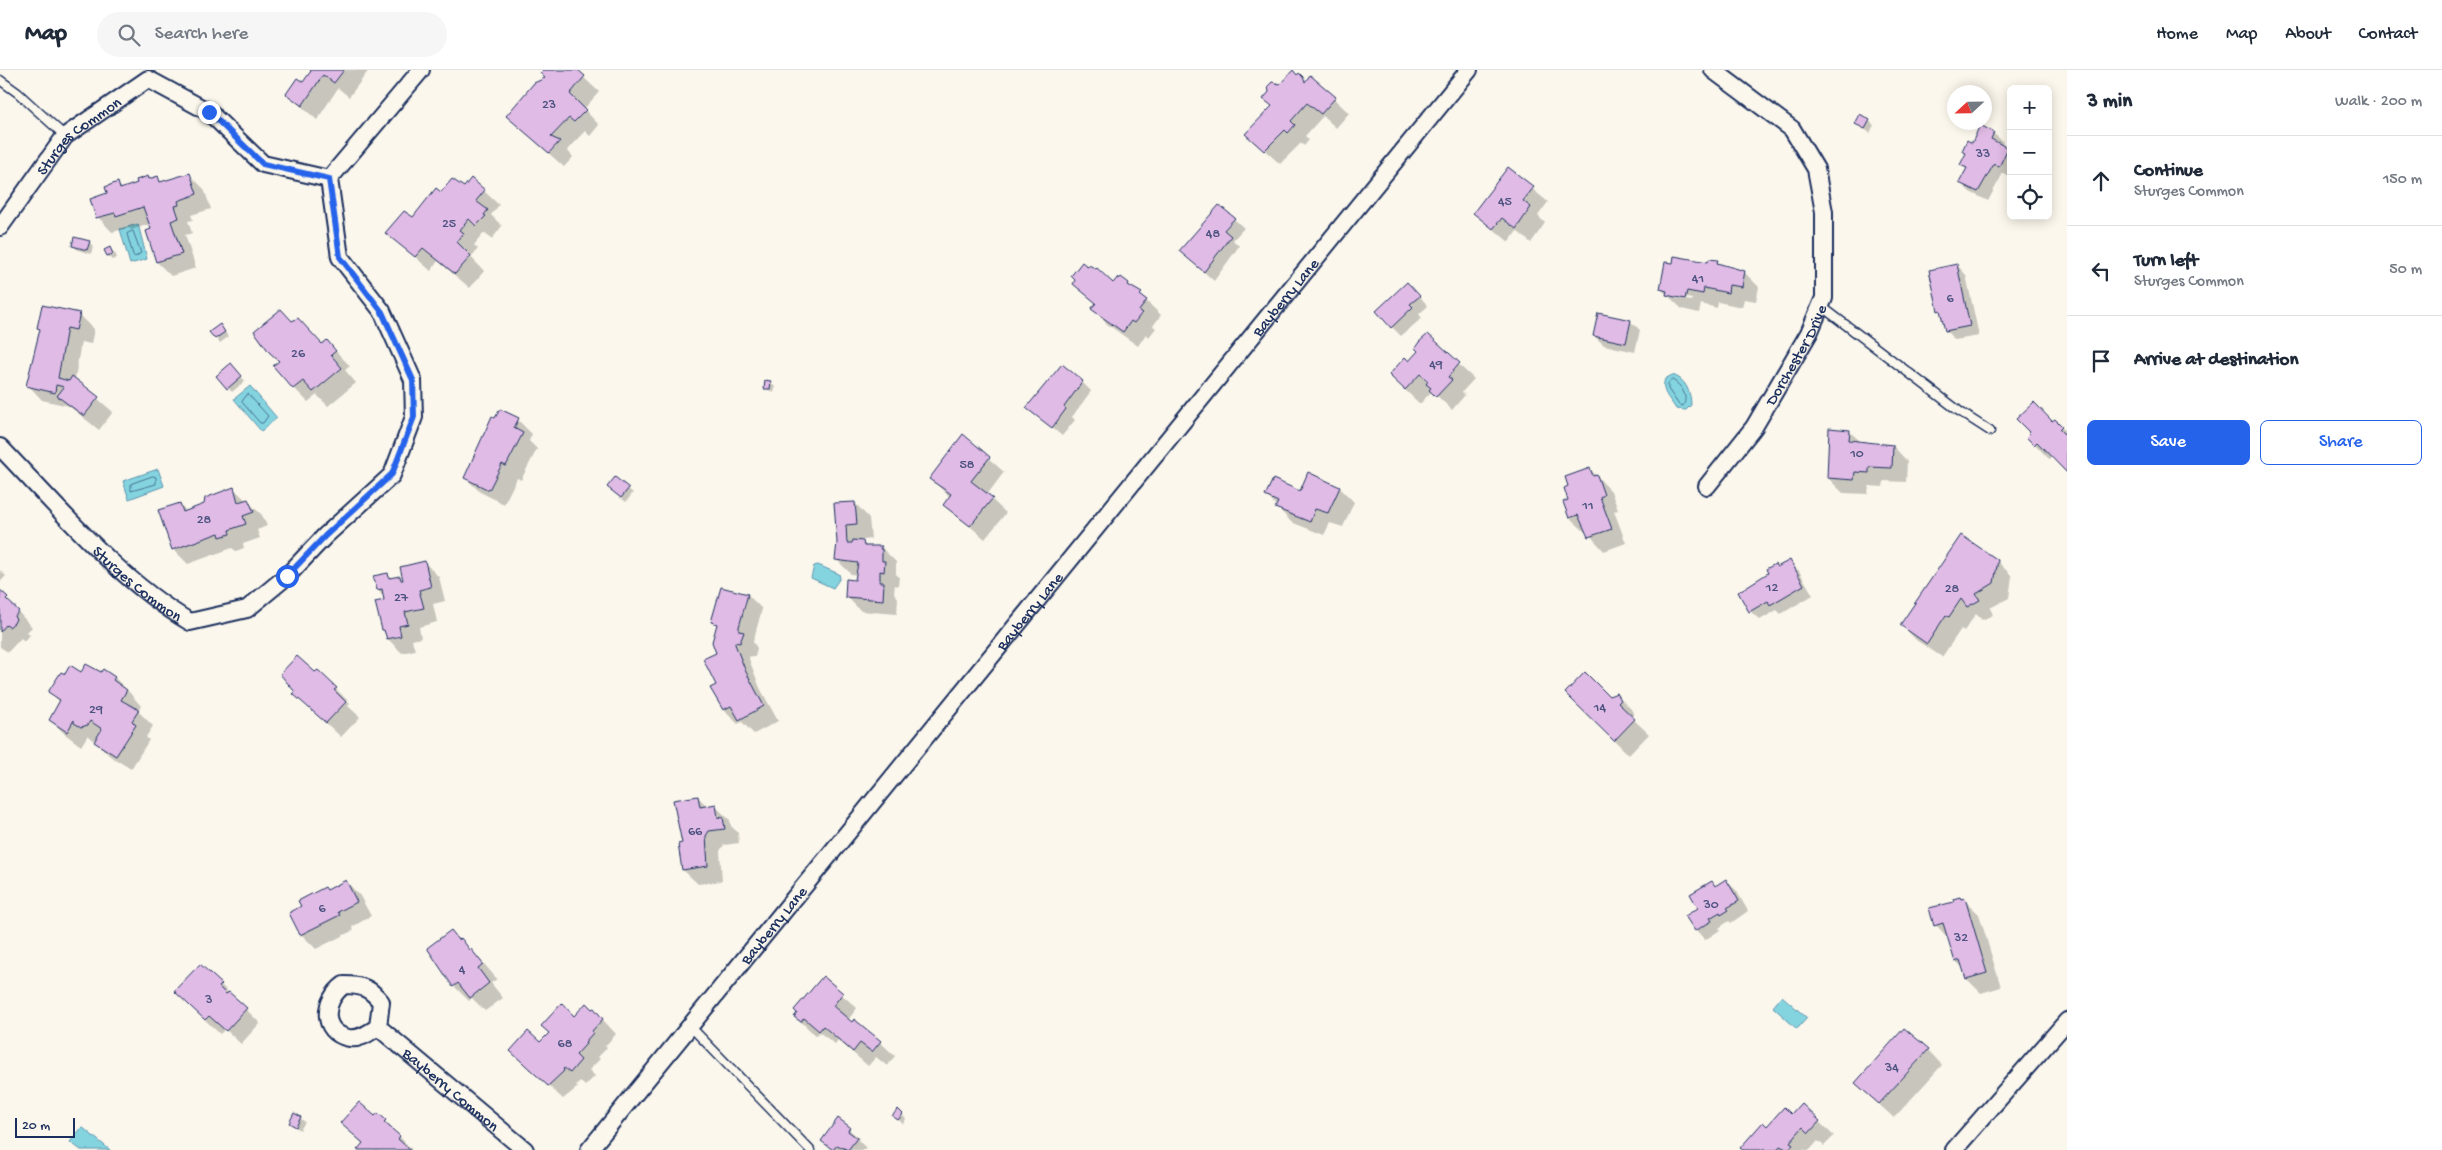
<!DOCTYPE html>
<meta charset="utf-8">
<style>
:root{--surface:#fff;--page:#f6f6f7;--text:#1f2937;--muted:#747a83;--line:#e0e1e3;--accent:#2563eb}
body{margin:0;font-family:"Gochi Hand",sans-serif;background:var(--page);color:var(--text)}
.controls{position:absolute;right:15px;top:15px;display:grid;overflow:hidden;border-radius:8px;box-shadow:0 2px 12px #0003}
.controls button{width:45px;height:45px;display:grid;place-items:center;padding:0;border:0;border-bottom:1px solid var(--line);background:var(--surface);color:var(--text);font:25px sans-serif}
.compass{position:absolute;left:1947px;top:15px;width:45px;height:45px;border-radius:50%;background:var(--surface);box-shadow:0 2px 12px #0003;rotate:248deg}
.scale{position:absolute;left:15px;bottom:12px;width:60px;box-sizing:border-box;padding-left:5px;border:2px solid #1b2f5e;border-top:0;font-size:14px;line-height:18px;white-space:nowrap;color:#1b2f5e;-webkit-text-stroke:4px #fbf7ec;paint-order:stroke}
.stop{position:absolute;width:15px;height:15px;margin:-11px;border:4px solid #2563eb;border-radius:50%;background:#fff}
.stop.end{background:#2563eb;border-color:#fff;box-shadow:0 1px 5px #0008}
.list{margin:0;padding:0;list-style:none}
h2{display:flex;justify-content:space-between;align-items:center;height:65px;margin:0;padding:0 20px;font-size:21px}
h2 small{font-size:16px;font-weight:400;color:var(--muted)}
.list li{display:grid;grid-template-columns:32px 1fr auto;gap:15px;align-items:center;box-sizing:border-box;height:90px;padding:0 20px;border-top:1px solid var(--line)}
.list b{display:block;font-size:19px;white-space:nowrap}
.list p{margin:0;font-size:16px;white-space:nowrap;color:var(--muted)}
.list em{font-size:16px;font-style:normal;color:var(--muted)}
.actions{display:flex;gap:10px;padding:15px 20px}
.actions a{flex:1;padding:11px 0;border:1px solid var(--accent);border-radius:8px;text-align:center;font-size:18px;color:var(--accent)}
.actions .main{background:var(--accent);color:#fff}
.icon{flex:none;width:28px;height:28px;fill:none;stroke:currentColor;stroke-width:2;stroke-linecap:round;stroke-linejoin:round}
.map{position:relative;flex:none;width:2067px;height:1080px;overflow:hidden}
header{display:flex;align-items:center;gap:30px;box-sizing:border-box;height:70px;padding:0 25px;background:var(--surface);border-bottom:1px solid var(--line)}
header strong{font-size:24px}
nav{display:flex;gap:28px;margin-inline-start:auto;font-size:18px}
.search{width:350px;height:45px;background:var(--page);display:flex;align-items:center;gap:12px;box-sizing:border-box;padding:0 18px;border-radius:28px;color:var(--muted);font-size:19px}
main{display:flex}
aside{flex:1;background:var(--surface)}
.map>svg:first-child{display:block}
</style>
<header>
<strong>Map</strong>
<div class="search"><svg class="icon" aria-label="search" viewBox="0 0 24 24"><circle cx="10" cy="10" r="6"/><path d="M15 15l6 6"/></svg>Search here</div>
<nav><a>Home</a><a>Map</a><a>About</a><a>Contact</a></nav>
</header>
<main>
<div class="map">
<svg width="2067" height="1080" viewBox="0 0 2067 1080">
<rect width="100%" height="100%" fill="#fbf7ec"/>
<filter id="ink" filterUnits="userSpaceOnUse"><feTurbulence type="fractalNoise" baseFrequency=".02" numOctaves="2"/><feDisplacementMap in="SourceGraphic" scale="10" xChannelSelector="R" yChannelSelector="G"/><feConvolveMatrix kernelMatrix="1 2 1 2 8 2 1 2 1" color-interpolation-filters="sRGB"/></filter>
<g filter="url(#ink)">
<g fill="#84d4e0" stroke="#5a92ac">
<path d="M138,154L147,189L130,194L120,159Z"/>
<path d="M1672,305C1685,308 1691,322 1691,335L1686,340L1676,339C1670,329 1660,321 1665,309Z"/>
<path d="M250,316L277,348L261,361L234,329Z"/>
<path d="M158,399L164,416L129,429L123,411Z"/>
<path d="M818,495L839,504L840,508L833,518L811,508L814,496Z"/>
<path d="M1782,926L1807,948L1797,959L1773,937Z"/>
<path d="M82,1057L110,1080H81L70,1072Z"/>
</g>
<g fill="#0003" fill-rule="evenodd">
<path d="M310,0H369L349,27L338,18L317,50L287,24L303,14L312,2Z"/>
<path d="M545,0H576L599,22L584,39L599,55L590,66L585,61L567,80L573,87L564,97L507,46L546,8Z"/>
<path d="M1299,5L1306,12L1311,7L1349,43L1336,58L1323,46L1305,66L1309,70L1304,76L1301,73L1280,94L1247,64L1273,36L1281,15Z"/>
<path d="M1869,51L1874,55L1870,63L1857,54Z"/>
<path d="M1993,63L2003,72L2001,76L2011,82V101L2009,106L2003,103L1988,131L1970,122L1961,113L1967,100L1962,94L1967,84L1964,81Z"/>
<path d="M1508,99L1548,132L1538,146L1545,153L1531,173L1517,161L1509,172L1474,143Z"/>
<path d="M190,105L204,119L211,139L191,145L193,150L188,151L192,163L185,165L196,198L171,206L157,192L150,154L131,160L129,158L112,162L98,147L109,124L118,114L123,119L138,114L148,107L150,110L157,108L162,113Z"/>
<path d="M464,119L484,121L499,135L491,145L502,156L492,169L484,163L474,175L478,179L471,187L484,201L470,218L438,191L431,201L387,162L414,148L441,124Z"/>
<path d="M1234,149L1244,158L1233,170L1239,176L1214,211L1181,181Z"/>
<path d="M89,172L93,176L91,184L78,180L73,176Z"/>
<path d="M110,179L115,183L117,188L112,190L108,186L106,180Z"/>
<path d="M1717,192L1721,196L1744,202L1759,217L1756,231L1744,229L1742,237L1718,232L1717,238L1701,234L1699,243L1682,239L1661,219ZM1675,226L1692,229L1691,231L1675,228Z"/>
<path d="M1957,195L1966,205L1979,266L1955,270L1946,261L1942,244L1939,240Z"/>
<path d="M1074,214H1128L1161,245L1153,256L1156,258L1149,267L1146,264L1138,276L1107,254L1093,239L1097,234Z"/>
<path d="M1417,223L1428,236L1419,244L1422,248L1401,266L1392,257Z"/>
<path d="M79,244L94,259L91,274L81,272L75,309L113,342L99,360L69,336L42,330L28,315L41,260L38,258Z"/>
<path d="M1630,251L1640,260L1635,282L1604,275L1594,266Z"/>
<path d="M293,252L322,275L327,272L350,296L345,300L356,313L328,336L317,325L308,332L294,318L280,291Z"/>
<path d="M224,260L228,267L220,273L211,262Z"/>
<path d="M1428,266L1474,309L1462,322L1465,325L1452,340L1432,321L1420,334L1405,320L1409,293L1420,281Z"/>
<path d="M236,300L245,311L232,322L228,318Z"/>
<path d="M770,312L775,317L774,323L765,318Z"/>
<path d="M1082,312L1091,321L1072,347L1075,350L1062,366L1028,338Z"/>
<path d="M518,350L532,364L529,371L537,379L521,410L517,408L504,434L480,422L465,407Z"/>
<path d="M2054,350L2067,363V401L2052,386L2049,389L2028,367Z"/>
<path d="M1849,361L1861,372L1893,376L1907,391L1906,412L1884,411L1883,417L1869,416L1868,424L1843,423L1828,408Z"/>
<path d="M963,366L1004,402L987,425L1006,443L985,469L945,435L950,427L931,409Z"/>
<path d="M1590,399L1611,421L1618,440L1614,441L1626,473L1604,481L1587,462H1585L1570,448L1565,432L1570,431Z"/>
<path d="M616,409L633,423L626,432L613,422Z"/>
<path d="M233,418L262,445L267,456L257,460L260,468L243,474L244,478L236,481L232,478L188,494L173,479L180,434L187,442L205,435Z"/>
<path d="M1340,418L1354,432L1343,457L1330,453L1324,465L1291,452L1267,426Z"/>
<path d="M855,433L869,448L871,469L856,471L862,472L868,477H881L896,492V504L899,507L898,516L895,515L894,523L898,528L897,544L861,541L846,526L856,511L857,505L851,504L837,490L838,472Z"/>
<path d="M1997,491L2012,506L2009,528L1990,538L1993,545L1982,550L1976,544L1964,561L1961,559L1942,587L1916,570L1902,555Z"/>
<path d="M1789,492L1799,501L1813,525L1781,544L1777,540L1760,550L1750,541L1777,499Z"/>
<path d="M425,493L439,507L445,531L433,534L437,552L419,557L421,568L412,570L415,580L402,583L388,569L383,560L386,531L378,520L387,504L392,509L399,507L405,513Z"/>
<path d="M0,500L6,506L0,512Z"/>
<path d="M0,522L32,557L27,562L30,565L24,571L21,568L8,582L0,577Z"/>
<path d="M748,525L762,539L753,572L757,578L755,587L750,586L749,589L760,618L778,651L754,664L742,652L738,654L724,640L718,615V556L713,551Z"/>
<path d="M104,601L115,608L129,622L141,636L138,641L153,656L146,667L149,670L131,699L110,686L88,665L81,676L65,664L50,650L60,632L50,622L65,606L102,604Z"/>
<path d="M318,601L350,633L348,636L360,647L341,667L295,624Z"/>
<path d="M1567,623L1609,628L1617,625L1631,639L1634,645L1632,648L1649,664L1629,685Z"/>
<path d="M698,727L708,737L715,736L730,750L731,756L738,763L739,773L724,775L720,781L722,811L698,814L683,800L684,774L675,731Z"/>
<path d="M346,811L360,826L371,846L352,857L354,860L316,879L301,864L303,837Z"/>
<path d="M1726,811L1736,820L1748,841L1731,853L1729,851L1719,858L1720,860L1705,870L1696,860L1699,839L1712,813L1716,817Z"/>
<path d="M1962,830H1964L1979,844L2001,917L1981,923L1967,909L1964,899L1956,891L1949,869L1936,855Z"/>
<path d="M451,861L485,895L497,909L491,913L503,928L485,941L472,928L469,931L454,916L429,878Z"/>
<path d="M823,908L857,938L848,950L880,972L895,986L887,996L876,987L868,996L838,970L835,974L819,962L816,966L796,947Z"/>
<path d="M221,915L260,953L241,974L225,959L220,964L190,936Z"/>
<path d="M594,940L616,964L605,976L607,978L598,987L600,989L589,1000L595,1006L585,1016L580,1011L576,1015L578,1017L563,1029L526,995L541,974L574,947Z"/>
<path d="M1928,980L1942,995L1894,1048L1871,1027Z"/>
<path d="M1801,1035L1834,1066L1824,1076L1818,1071L1810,1080H1744L1792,1046Z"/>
<path d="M902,1045L906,1049L903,1054L894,1046Z"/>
<path d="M300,1048L305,1052L300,1060L290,1053Z"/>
<path d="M375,1048L385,1051L412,1080H358L363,1074L342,1053Z"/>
<path d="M838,1050L859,1068L858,1070L866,1078L864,1080H832L823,1071Z"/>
</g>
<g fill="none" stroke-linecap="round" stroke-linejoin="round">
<g stroke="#457192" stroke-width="1">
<path d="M133,161L141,183L135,187L133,185L127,164Z"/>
<path d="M1672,310C1681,314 1689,327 1683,336L1679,335L1668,319V314Z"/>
<path d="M248,324L268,346L263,353H260L242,332Z"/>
<path d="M153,406L156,407V414L131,421V414Z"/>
</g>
</g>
<g fill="#e0bbe5" stroke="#1b2f5e">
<path d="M310,0H344L334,13L323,5L302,36L286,24L297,8L303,12L311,1Z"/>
<path d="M543,0H578L585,6L570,24L586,40L574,52L569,48L551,67L560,71L549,83L506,46L534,13L545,8L540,3Z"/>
<path d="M1293,0L1297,5L1299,3L1303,7L1305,12L1310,5L1336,27L1321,44L1307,33L1291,51L1295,55L1288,63L1285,60L1264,81L1245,64L1272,36L1263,29L1269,22L1268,16L1272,12L1280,14Z"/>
<path d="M1860,44L1870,50L1865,59L1855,54Z"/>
<path d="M1980,55L1994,62L1991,69L2008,78L1999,97L1994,94L1978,122L1959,113L1967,98L1960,95L1966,83L1962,81L1967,70L1972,73Z"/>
<path d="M1508,97L1534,117L1523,131L1531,137L1516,159L1502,148L1493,159L1473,143Z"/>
<path d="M190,103L197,124L178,131L179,135L175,136L179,148L171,151L182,184L156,192L146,161L151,159L143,137L116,146L115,143L96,148L90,129L107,123L105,117L118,112L120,119L137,113L136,110L148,106L149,109L158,106L160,112Z"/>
<path d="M471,108L485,120L476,131L488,140L484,145L486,146L476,156L469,149L460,160L464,163L457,172L471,186L455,204L423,178L415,187L385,163L404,141L413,147L436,118L441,122L452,109L464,117Z"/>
<path d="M1219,135L1235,148L1224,160L1231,166L1204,202L1179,181Z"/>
<path d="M74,167L90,171L87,180L72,176Z"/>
<path d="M110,177L113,184L107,186L104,180Z"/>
<path d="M1674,186L1708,192L1709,189L1718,190L1717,193L1745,201L1742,217L1729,215L1728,223L1704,218L1703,224L1687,221L1685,229L1666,225L1667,221L1660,219L1665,192L1673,193Z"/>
<path d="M1082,192L1088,197L1089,195L1096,199L1097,198L1113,213L1118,207L1119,209L1121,207L1129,213L1128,215L1142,223L1140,225L1147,230L1139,241L1142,243L1134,253L1131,251L1123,262L1091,239L1096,233L1073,214L1075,210L1071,206Z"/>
<path d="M1957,194L1970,256L1945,261L1940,240L1938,241L1929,200Z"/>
<path d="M1407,212L1420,226L1410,234L1413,237L1391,258L1376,241Z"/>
<path d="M42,235L80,243L76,260L67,258L58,308L69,311L72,306L99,327L84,346L57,326L64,317L56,315L55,323L26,316L40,259L37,258Z"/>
<path d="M281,239L292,251L298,248L322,274L327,270L336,281L331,285L342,298L313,322L303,311L293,319L273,296L279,291L269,282L254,261Z"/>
<path d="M1598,243L1631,250L1626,273L1593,266Z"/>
<path d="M220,254L225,262L215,269L209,262Z"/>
<path d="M1428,264L1460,293L1448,307L1452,310L1436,327L1429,320L1431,318L1426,314L1428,311L1420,304L1405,320L1389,305L1405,287L1409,291L1418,281L1415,278L1419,272Z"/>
<path d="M231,293L242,306L227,319L216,306Z"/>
<path d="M1062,294L1083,311L1064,337L1066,339L1052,358L1026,338Z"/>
<path d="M765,310L771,311L770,319H764Z"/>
<path d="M2034,332L2052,351L2055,349L2062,356L2059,359L2065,365L2067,364V403L2037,372L2034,375L2026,367L2030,363L2016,349Z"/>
<path d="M500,339L519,348L514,358L523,363L506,396L502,394L489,420L464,408L492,346L495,348Z"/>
<path d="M1829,358L1850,360L1849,370L1893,375L1892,398L1869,397V403L1855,402L1854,410L1827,408Z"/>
<path d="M963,364L990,387L971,411L993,428L970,456L943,435L951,424L929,409Z"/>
<path d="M1590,398L1593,406L1597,405L1604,425L1600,427L1612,459L1588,467L1578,445L1569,448L1563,432L1568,430L1564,418L1568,416L1565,407Z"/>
<path d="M1308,402L1340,417L1328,443L1315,439L1310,452L1275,438L1278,432L1265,426L1273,409L1300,421Z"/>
<path d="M615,407L629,418L621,428L607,417Z"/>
<path d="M234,417L238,432L248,429L254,442L243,446L246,454L229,460L230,464L220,467L219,463L172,480L158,440L180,433L183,442L204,434L205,428Z"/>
<path d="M855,432L857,454L846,455L847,473H852L853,470L863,471L864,476H882L880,479H882V491H885L884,502L880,501V512H884L883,530L845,527L846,509L855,510L858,493L835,490L837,472L834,433Z"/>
<path d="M1961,465L1998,490L1994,513L1976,524L1980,530L1967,537L1961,529L1949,547L1946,545L1927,574L1900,555Z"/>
<path d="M1790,490L1804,515L1770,535L1768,531L1749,542L1738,522L1768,503L1766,499L1775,494L1777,497Z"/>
<path d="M425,491L431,517L419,520L424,538L405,542L408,554L399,556L401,566L387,569L384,560H382L375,532L384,530L382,519L377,520L373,506L388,503L389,508L400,506L401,510H403L400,497Z"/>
<path d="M721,517L748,524L739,557V561L744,562L740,573L735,572V574L746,602L764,636L739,650L731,636L723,640L710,618L716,615L703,589L716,583L712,572L717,554L711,552Z"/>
<path d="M0,520L8,527L6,529L19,541L14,547L16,549L14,553L9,557L6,555L0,562Z"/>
<path d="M297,586L315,602L318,600L337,618L334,620L346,632L326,653L293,624L295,622L280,604Z"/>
<path d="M86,594L101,602L103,599L115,607L113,610L127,620L121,630L139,640L132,651L136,655L116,686L94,672L102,659L90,651L88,655L81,657L74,653V650L67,662L49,650L60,630L48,622L61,602L65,604L70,595L81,602Z"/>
<path d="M1585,602L1609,626L1617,623L1621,630L1618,633L1635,649L1614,671L1565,623Z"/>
<path d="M698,726L700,737L716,734L718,748L723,747L725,759L709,761L706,766L708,796L682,800L678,774L682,773L673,730Z"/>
<path d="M1726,809L1739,831L1727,838L1729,840L1721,845L1720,842L1710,848L1712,851L1695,861L1685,846L1698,838L1690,824L1712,811L1715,816Z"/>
<path d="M346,810L357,832L338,842L340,845L300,865L289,843L301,836L298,831L325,817L327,820Z"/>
<path d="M1960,827L1961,829L1965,828L1987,903L1966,909L1960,890L1955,892L1943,853L1934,856L1929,838L1954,832L1953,829Z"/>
<path d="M451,860L459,870L461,868L470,880L471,879L483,894L478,898L489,913L470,928L458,913L453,917L427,878Z"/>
<path d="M200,894L222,914L219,917L226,924L229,922L247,938L226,961L209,946L205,950L174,921Z"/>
<path d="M823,906L843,923L833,936L852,952L854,949L881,971L872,982L860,973L853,982L823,956L819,961L804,948L801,952L794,947L797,943L794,940Z"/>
<path d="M562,933L574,946L586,933L592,939L594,938L603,949L592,961L593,963L585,972L586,974L576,985L581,990L570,1003L564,998L563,1000L564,1001L548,1016L510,981L528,961L540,972L549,963L541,956Z"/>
<path d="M1904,958L1929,979L1879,1034L1855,1013Z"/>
<path d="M359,1032L375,1046L378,1043L386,1050L384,1052L400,1066L398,1069L410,1080H357L363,1073L340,1053Z"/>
<path d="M1801,1033L1820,1051L1809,1063L1803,1057L1790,1072L1793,1074L1788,1080L1780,1076L1777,1080H1743L1740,1078L1763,1052L1767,1056L1784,1037L1791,1044Z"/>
<path d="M898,1039L903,1044L898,1050L892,1046Z"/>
<path d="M294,1043L301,1047L296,1057L289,1053Z"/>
<path d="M838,1048L850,1057L848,1061L857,1068L848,1080L837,1075L833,1080L821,1071Z"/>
</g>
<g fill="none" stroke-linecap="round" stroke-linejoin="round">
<defs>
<g id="lane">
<path d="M0,10L18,23L65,66"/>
<path d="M1821,236L1959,341L1990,361"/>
<path d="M690,956L810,1080"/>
</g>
<g id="street">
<path id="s1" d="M0,157L65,66L148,9L209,42L263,94L329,109"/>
<path id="s2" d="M0,377C59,438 117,509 190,552L247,539L287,506L325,466L392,405L414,347L413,310L382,241L340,187L329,109L421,0"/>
<path id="s3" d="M1707,416L1754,357L1809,263L1824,228V142L1816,99L1792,59L1713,0"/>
<path d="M344,915C362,915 370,918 381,932L378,957C370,962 360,970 349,968C320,962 323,930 344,915Z"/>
<path id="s4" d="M378,957L525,1080"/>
<path id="s5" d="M589,1080L1469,0"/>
<path d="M1954,1080L2067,951"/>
</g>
</defs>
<use href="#lane" stroke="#1b2f5e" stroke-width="11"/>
<use href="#street" stroke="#1b2f5e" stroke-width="20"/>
<use href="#lane" stroke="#fbf7ec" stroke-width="8"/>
<use href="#street" stroke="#fbf7ec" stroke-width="16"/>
</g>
</g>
<g fill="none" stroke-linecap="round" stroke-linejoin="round" filter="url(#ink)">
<path stroke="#2563eb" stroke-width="6" d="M209,42L263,94L329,109L340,187L382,242L413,310L414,347L392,404L325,466L287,506"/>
</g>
<g text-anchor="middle" stroke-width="4" stroke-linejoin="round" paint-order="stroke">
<g font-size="14" fill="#4c5280">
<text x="549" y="38">23</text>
<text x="1983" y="87">33</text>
<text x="1505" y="135">45</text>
<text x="449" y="157">25</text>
<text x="1213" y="167">48</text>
<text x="1698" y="212">41</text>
<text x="1950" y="232">6</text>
<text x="298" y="287">26</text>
<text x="1436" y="298">49</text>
<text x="1857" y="387">10</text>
<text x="967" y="398">58</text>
<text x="1588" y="439">11</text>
<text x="204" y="453">28</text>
<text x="1772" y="521">12</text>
<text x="1952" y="522">28</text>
<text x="401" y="531">27</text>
<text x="1600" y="641">14</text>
<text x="96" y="643">29</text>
<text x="695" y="765">66</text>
<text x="1711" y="838">30</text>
<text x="322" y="842">6</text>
<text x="1961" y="871">32</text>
<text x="462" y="903">4</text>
<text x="209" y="933">3</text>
<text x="565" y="977">68</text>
<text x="1892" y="1001">34</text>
</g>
<g font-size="16" fill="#1b2f5e" stroke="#fbf7ec">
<text dy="6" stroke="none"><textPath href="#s1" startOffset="122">Sturges Common</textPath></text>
<text dy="6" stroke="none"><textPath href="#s5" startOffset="1101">Bayberry Lane</textPath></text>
<text dy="6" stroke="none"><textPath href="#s3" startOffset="159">Dorchester Drive</textPath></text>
<text dy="6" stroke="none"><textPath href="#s2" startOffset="194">Sturges Common</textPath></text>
<text dy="6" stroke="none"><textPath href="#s5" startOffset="696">Bayberry Lane</textPath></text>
<text dy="6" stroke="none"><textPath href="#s5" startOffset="291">Bayberry Lane</textPath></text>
<text dy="6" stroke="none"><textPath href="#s4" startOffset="96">Bayberry Common</textPath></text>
</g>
</g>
</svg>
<div class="controls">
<button>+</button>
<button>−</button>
<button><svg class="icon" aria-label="locate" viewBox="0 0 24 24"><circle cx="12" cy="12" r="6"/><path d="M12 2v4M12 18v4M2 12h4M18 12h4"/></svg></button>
</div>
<svg class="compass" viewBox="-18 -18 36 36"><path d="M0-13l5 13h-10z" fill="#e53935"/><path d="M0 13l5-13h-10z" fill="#747a83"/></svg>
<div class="scale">20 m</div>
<div class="stop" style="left:287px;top:506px"></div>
<div class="stop end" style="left:209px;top:42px"></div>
</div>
<aside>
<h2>3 min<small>Walk · 200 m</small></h2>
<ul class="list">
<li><svg class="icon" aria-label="ahead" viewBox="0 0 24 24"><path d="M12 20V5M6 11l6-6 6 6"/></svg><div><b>Continue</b><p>Sturges Common</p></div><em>150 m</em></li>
<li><svg class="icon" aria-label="left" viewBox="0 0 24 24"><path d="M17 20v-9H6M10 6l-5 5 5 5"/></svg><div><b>Turn left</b><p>Sturges Common</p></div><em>50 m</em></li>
<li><svg class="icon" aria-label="arrive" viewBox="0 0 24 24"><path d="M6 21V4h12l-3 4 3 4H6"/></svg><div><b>Arrive at destination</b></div></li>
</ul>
<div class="actions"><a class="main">Save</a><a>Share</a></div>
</aside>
</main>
